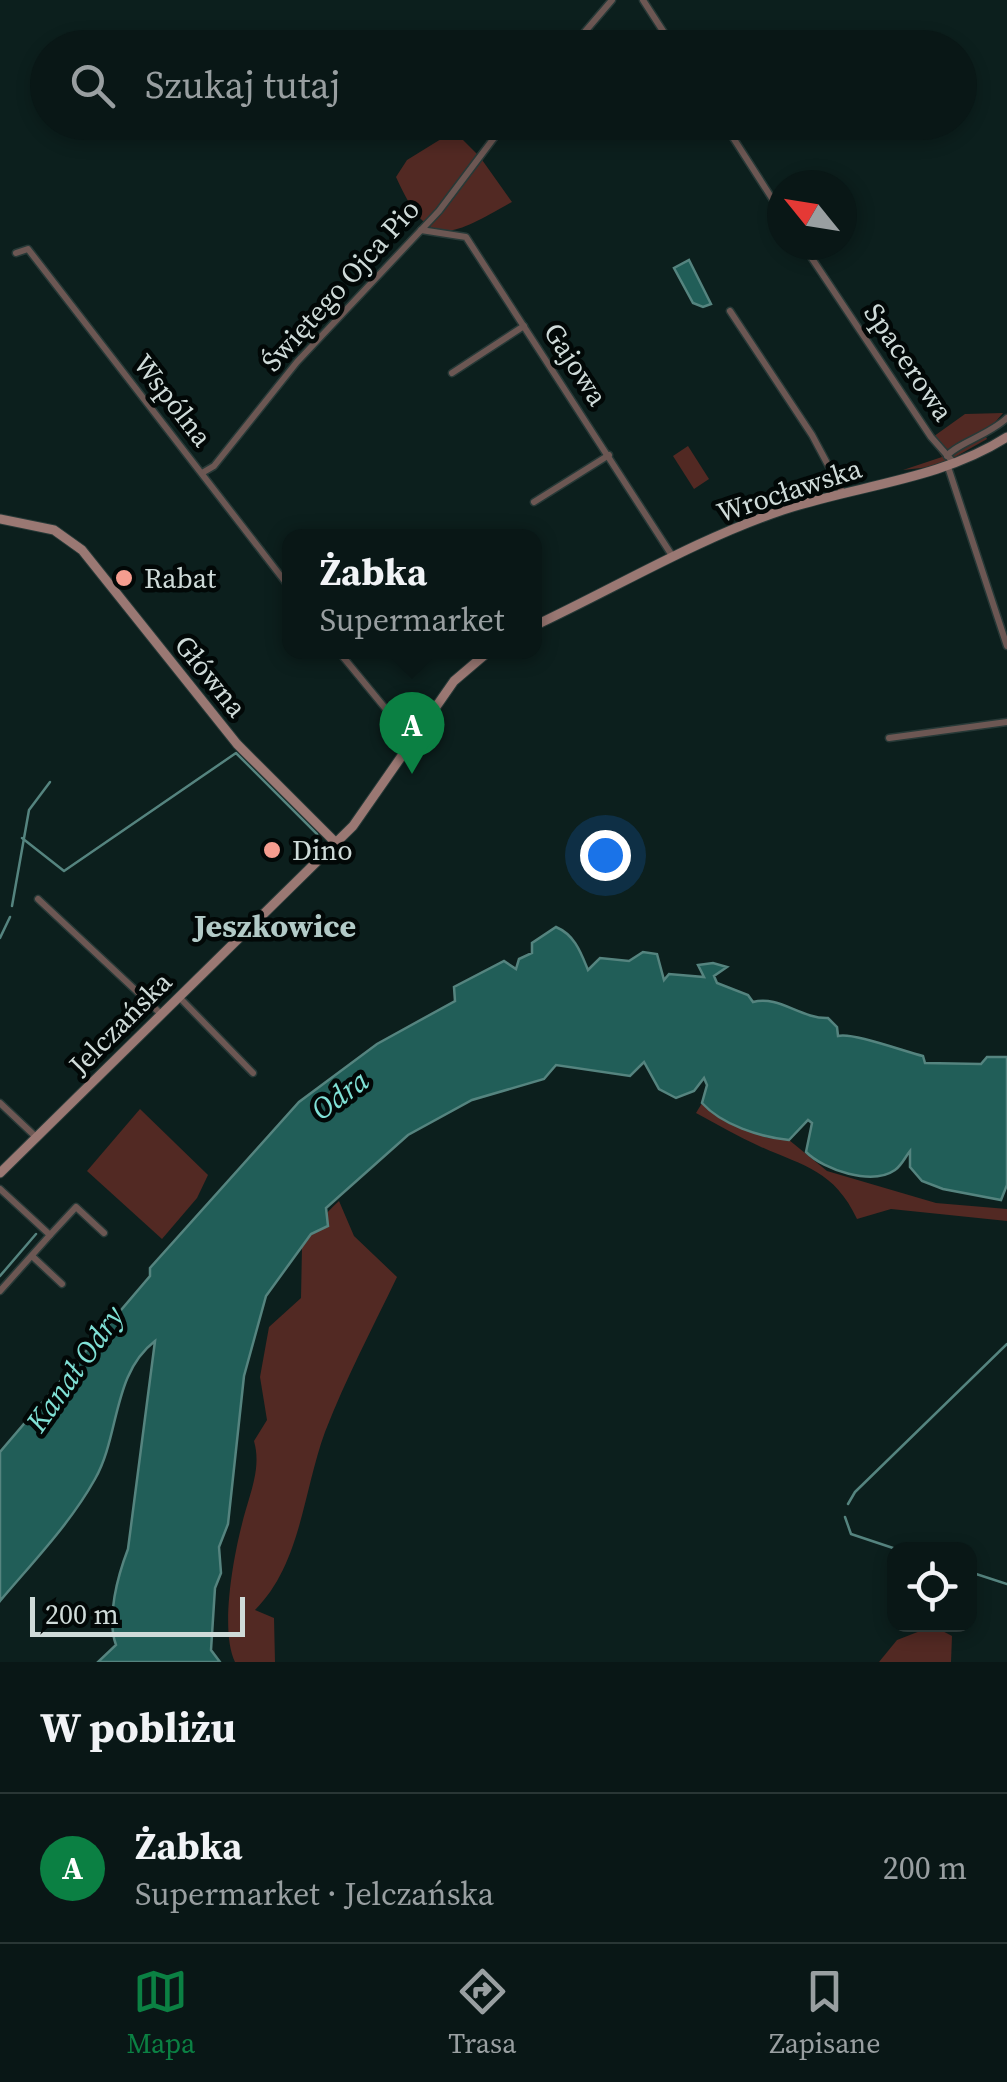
<!DOCTYPE html>
<html lang="pl">
<meta charset="utf-8">
<style>
:root{--surface:#091716;--page:#12201f;--text:#f1f3f6;--muted:#999fa1;--line:#293635;--accent:#0b8043}
body{margin:0;font-family:"Source Serif 4",serif;background:var(--page);color:var(--text)}
.controls{position:absolute;right:30px;bottom:30px;display:grid;overflow:hidden;border-radius:20px;box-shadow:0 5px 15px #0003}
.controls button{width:90px;height:90px;display:grid;place-items:center;padding:0;border:0;border-bottom:2px solid var(--line);background:var(--surface);color:var(--text);font:50px sans-serif}
.compass{position:absolute;left:767px;top:170px;width:90px;height:90px;border-radius:50%;background:var(--surface);box-shadow:0 5px 15px #0003;rotate:300deg}
.scale{position:absolute;left:30px;bottom:25px;width:215px;box-sizing:border-box;padding-left:10px;border:5px solid #cfdbd9;border-top:0;font-size:28px;line-height:35px;white-space:nowrap;color:#cfdbd9;-webkit-text-stroke:8px #020807;paint-order:stroke}
.you{position:absolute;left:605px;top:855px;width:35px;height:35px;margin:-25px;border:8px solid #fff;border-radius:50%;background:#1a73e8;box-shadow:0 0 0 15px #1a73e833}
.badge{display:grid;place-items:center;width:65px;height:65px;border-radius:50%;background:var(--accent);color:#fff;font-size:32px;font-weight:700}
.pin{position:absolute;translate:-50% -82px;filter:drop-shadow(0 2px 5px #0008)}
.pin::after{content:'';position:absolute;top:52px;width:35px;height:30px;background:inherit;clip-path:polygon(0 0,100% 0,50% 100%)}
.popup{position:absolute;left:282px;top:529px;width:260px;height:130px;box-sizing:border-box;display:grid;place-content:center;border-radius:20px;background:var(--surface);filter:drop-shadow(0 2px 8px #0005);font-size:32px;white-space:nowrap;color:var(--muted)}
.popup b{font-size:38px;color:var(--text)}
.popup::after{content:'';position:absolute;left:50%;top:100%;margin-left:-20px;border:20px solid transparent;border-top-color:var(--surface)}
.list{margin:0;padding:0;list-style:none}
h2{display:flex;justify-content:space-between;align-items:center;height:130px;margin:0;padding:0 40px;font-size:42px}
h2 small{font-size:32px;font-weight:400;color:var(--muted)}
.list li{display:grid;grid-template-columns:65px 1fr auto;gap:30px;align-items:center;box-sizing:border-box;height:150px;padding:0 40px;border-top:2px solid var(--line)}
.list b{display:block;font-size:38px;white-space:nowrap}
.list p{margin:0;font-size:32px;white-space:nowrap;color:var(--muted)}
.list em{font-size:32px;font-style:normal;color:var(--muted)}
.icon{flex:none;width:55px;height:55px;fill:none;stroke:currentColor;stroke-width:2;stroke-linecap:round;stroke-linejoin:round}
.map{position:relative;flex:none;width:1007px;height:1662px;overflow:hidden}
.search{position:absolute;background:var(--surface);box-shadow:0 5px 15px #0003;left:30px;right:30px;top:30px;height:110px;display:flex;align-items:center;gap:25px;box-sizing:border-box;padding:0 35px;border-radius:55px;color:var(--muted);font-size:38px}
.sheet{height:280px;background:var(--surface)}
nav{display:flex;justify-content:space-around;align-items:center;box-sizing:border-box;height:140px;border-top:2px solid var(--line);background:var(--surface);font-size:28px;color:var(--muted)}
nav a{display:grid;justify-items:center;gap:5px}
nav .on{color:var(--accent)}
.map>svg:first-child{display:block}
</style>
<div class="map">
<svg width="1007" height="1662" viewBox="0 0 1007 1662">
<rect width="100%" height="100%" fill="#0c1f1d"/>
<g fill="#522923">
<path d="M454,131L480,157L512,202C451,236 430,253 396,177L407,160Z"/>
<path d="M1003,413L985,434L987,439L939,466L903,470L942,457L930,439L965,414Z"/>
<path d="M688,446L709,479L694,489L673,456Z"/>
<path d="M702,1103L728,1123L768,1138L789,1140L827,1171L936,1203L1007,1209V1221L891,1209L857,1219C834,1170 803,1166 759,1146C737,1136 717,1124 696,1113Z"/>
<path d="M140,1109L208,1175L197,1198L162,1239L87,1171Z"/>
<path d="M339,1201L354,1236L397,1277C372,1329 346,1378 325,1432C303,1492 301,1564 255,1610L274,1618L275,1662H235C220,1631 233,1559 242,1524C249,1495 262,1469 254,1441L267,1420L260,1377L269,1327L301,1298L302,1247C314,1229 325,1213 339,1201Z"/>
<path d="M933,1626L952,1636L951,1662H879L897,1640Z"/>
</g>
<g fill="#215e58" stroke="#55847f" stroke-width="2.5">
<path d="M689,260L711,304L703,307L693,303L674,268Z"/>
<path d="M556,927C575,935 581,953 588,970L600,958L629,961L643,952L657,954L664,980L669,974L704,977L698,965L713,963L727,967L714,976L717,983L748,995L753,1002C779,995 801,1019 828,1018L837,1027L838,1036C852,1032 903,1051 923,1056L925,1063L981,1064L987,1057H1007V1185L1001,1200L943,1189L922,1181L910,1167V1151C905,1157 902,1165 895,1170C872,1186 824,1170 806,1152L812,1123L808,1120L789,1140C760,1137 722,1125 702,1103L707,1085L704,1078L694,1091L676,1098L659,1089L644,1062L630,1076L556,1065L544,1079L472,1100L408,1135L326,1208L328,1226L311,1234L266,1296L244,1376L228,1524L219,1547L221,1573L215,1588L211,1650L220,1662H98L116,1645C106,1618 118,1575 128,1549L155,1341C112,1374 120,1435 95,1479C70,1524 32,1563 0,1601V1452L150,1276V1268L299,1102L377,1044L455,1001L454,987L504,961L516,969L519,959L532,953V943Z"/>
</g>
<g fill="none" stroke-linecap="round" stroke-linejoin="round">
<g stroke="#55847f" stroke-width="2.5">
<path d="M22,838L64,871L236,753L317,834L320,844"/>
<path d="M12,906L29,810L50,782"/>
<path d="M0,938L10,917"/>
<path d="M0,1276L36,1234"/>
<path d="M848,1504L855,1492L1007,1344"/>
<path d="M845,1517L851,1534L899,1550"/>
<path d="M970,1572L1007,1584"/>
</g>
<defs>
<g id="street">
<path d="M643,0L674,48"/>
<path d="M571,48L612,0"/>
<path d="M723,122L782,214"/>
<path d="M421,230L466,237L673,557"/>
<path d="M803,245L931,437L954,463"/>
<path d="M16,253L28,249L290,588"/>
<path d="M730,311L812,435L843,493"/>
<path d="M452,373L524,326"/>
<path d="M947,456C956,444 989,435 1007,418"/>
<path d="M948,467L1007,646"/>
<path d="M202,473L214,466L297,362L439,211L506,122"/>
<path d="M534,502L609,455"/>
<path d="M339,652L413,742"/>
<path d="M889,738L1007,722"/>
<path d="M38,899L161,1014"/>
<path d="M179,997L253,1073"/>
<path d="M0,1103L36,1137"/>
<path d="M0,1189L50,1235L0,1291"/>
<path d="M50,1235L76,1207L104,1233"/>
<path d="M32,1256L62,1284"/>
</g>
<g id="secondary">
<path d="M0,519L54,530L82,550L237,744L336,843"/>
<path d="M534,626C617,587 697,539 783,510C858,485 940,480 1007,437"/>
<path d="M0,1173L353,826L454,681L488,652"/>
</g>
</defs>
<use href="#street" stroke="#273937" stroke-width="9"/>
<use href="#secondary" stroke="#273937" stroke-width="11"/>
<use href="#street" stroke="#6c5753" stroke-width="6"/>
<use href="#secondary" stroke="#9a7873" stroke-width="9"/>
</g>
<g fill="#f59d8f" stroke="#020807" stroke-width="4">
<circle cx="124" cy="578" r="10"/>
<circle cx="272" cy="850" r="10"/>
</g>
<g text-anchor="middle" stroke-width="9" stroke-linejoin="round" paint-order="stroke">
<g font-size="28" fill="#cfdbd9" stroke="#020807">
<text transform="translate(340 285) rotate(-48)" y="10">Świętego Ojca Pio</text>
<text transform="translate(909 362) rotate(56)" y="10">Spacerowa</text>
<text transform="translate(576 364) rotate(57)" y="10">Gajowa</text>
<text transform="translate(173 400) rotate(52)" y="10">Wspólna</text>
<text transform="translate(789 490) rotate(-18)" y="10">Wrocławska</text>
<text transform="translate(211 676) rotate(51)" y="10">Główna</text>
<text transform="translate(120 1023) rotate(-45)" y="10">Jelczańska</text>
</g>
<g font-size="28" fill="#cfdbd9" stroke="#020807" text-anchor="start">
<text x="144" y="588">Rabat</text>
<text x="292" y="860">Dino</text>
</g>
<g font-size="30" font-style="italic" fill="#80e1d6" stroke="#020807">
<text transform="translate(340 1095) rotate(-36)" y="10">Odra</text>
<text transform="translate(75 1369) rotate(-55)" y="10">Kanał Odry</text>
</g>
<g font-size="32" font-weight="bold" fill="#b2cac7" stroke="#020807">
<text x="275" y="937">Jeszkowice</text>
</g>
</g>
</svg>
<div class="controls">
<button><svg class="icon" aria-label="locate" viewBox="0 0 24 24"><circle cx="12" cy="12" r="6"/><path d="M12 2v4M12 18v4M2 12h4M18 12h4"/></svg></button>
</div>
<svg class="compass" viewBox="-18 -18 36 36"><path d="M0-13l5 13h-10z" fill="#e53935"/><path d="M0 13l5-13h-10z" fill="#999fa1"/></svg>
<div class="scale">200 m</div>
<div class="you"></div>
<div class="pin badge" style="left:412px;top:774px">A</div>
<div class="popup"><b>Żabka</b>Supermarket</div>
<div class="search"><svg class="icon" aria-label="search" viewBox="0 0 24 24"><circle cx="10" cy="10" r="6"/><path d="M15 15l6 6"/></svg>Szukaj tutaj</div>
</div>
<section class="sheet">
<h2>W pobliżu<small></small></h2>
<ul class="list">
<li><span class="badge">A</span><div><b>Żabka</b><p>Supermarket · Jelczańska</p></div><em>200 m</em></li>
</ul>
</section>
<nav>
<a class="on"><svg class="icon" aria-label="map" viewBox="0 0 24 24"><path d="M3 6l6-2 6 2 6-2v14l-6 2-6-2-6 2zM9 4v14M15 6v14"/></svg>Mapa</a>
<a><svg class="icon" aria-label="directions" viewBox="0 0 24 24"><path d="M12 3l9 9-9 9-9-9zM9 14v-3h6M13 9l2 2-2 2"/></svg>Trasa</a>
<a><svg class="icon" aria-label="saved" viewBox="0 0 24 24"><path d="M7 4h10v16l-5-4-5 4z"/></svg>Zapisane</a>
</nav>
